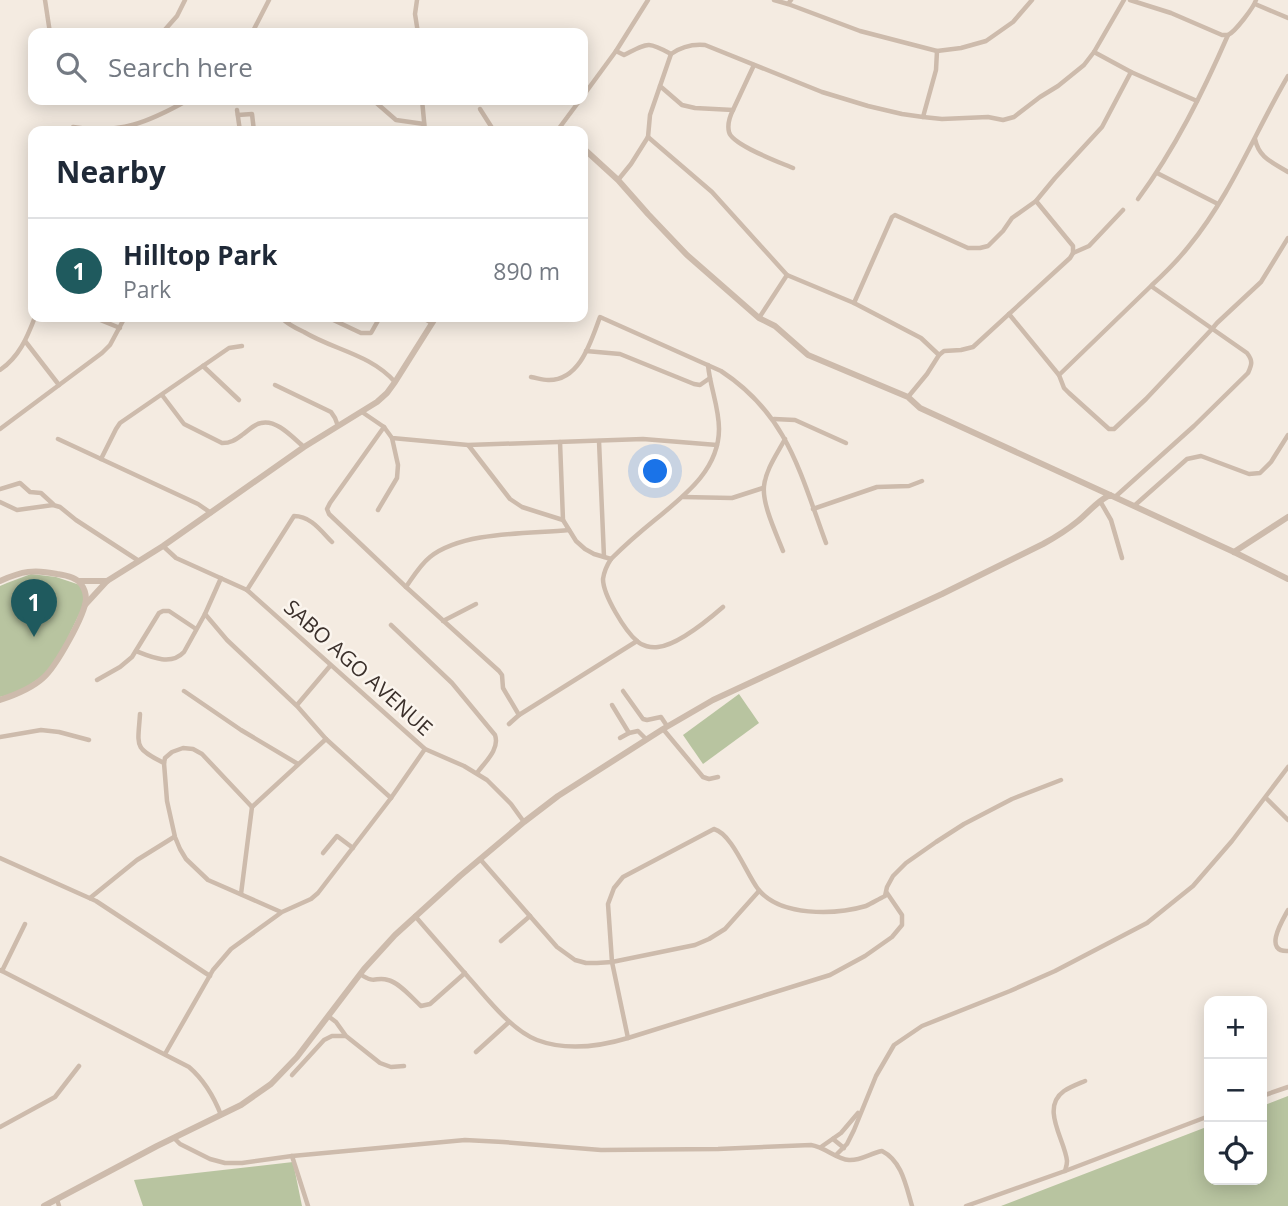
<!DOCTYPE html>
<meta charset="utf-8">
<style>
:root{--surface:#fff;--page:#f2f2f3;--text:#1f2937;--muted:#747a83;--line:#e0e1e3;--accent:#1f5a5e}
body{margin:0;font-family:"Open Sans",sans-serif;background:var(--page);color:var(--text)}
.controls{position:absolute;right:21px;bottom:21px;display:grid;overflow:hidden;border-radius:14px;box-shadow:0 4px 18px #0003}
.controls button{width:63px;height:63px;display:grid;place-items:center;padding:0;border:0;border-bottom:2px solid var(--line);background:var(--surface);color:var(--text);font:35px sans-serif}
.you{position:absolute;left:656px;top:472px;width:24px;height:24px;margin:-18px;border:5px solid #fff;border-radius:50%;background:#1a73e8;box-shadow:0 0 0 10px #1a73e833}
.badge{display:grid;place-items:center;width:46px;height:46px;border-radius:50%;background:var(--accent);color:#fff;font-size:23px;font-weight:700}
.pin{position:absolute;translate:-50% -58px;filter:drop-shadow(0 2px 4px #0008)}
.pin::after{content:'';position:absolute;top:37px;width:24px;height:21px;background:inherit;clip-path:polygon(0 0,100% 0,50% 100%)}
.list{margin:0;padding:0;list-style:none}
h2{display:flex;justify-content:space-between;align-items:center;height:91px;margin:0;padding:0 28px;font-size:30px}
h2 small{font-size:23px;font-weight:400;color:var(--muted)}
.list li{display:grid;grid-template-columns:46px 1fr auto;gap:21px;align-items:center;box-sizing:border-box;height:105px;padding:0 28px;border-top:2px solid var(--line)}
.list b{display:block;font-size:26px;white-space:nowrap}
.list p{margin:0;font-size:23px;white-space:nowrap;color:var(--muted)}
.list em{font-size:23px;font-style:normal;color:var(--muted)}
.icon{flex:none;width:38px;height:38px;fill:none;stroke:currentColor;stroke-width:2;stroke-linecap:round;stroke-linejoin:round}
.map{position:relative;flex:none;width:1288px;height:1206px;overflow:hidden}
.search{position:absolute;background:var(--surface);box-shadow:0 4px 18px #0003;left:28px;top:28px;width:560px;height:77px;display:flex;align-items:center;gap:18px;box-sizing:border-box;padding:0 24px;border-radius:14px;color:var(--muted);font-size:26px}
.panel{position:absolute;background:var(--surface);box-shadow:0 4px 18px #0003;left:28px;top:126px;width:560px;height:196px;border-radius:14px}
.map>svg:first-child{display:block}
</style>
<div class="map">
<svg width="1288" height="1206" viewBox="0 0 1288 1206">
<rect width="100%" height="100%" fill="#f4ebe1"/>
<g fill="#b8c4a0">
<path d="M31,574L56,577L80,585L84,592V604L61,652L47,673L19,692L0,697V586L7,583Z"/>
<path d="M739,694L759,723L703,764L683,735Z"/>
<path d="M1288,1096V1206H1001L1209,1126V1180H1262V1106Z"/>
<path d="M293,1162L302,1206H143L134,1180Z"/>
</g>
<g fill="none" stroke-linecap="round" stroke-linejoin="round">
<g stroke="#cdbbac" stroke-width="4.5">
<path d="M45,0L50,33"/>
<path d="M417,0L415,14L418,33"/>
<path d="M774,0L788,4"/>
<path d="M791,0L788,4L860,31L937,51L961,48L986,41L1013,22L1032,0"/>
<path d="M1130,0L1171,13L1222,35C1224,35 1226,35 1228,35C1235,32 1254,7 1256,0"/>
<path d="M1255,4L1288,18"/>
<path d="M162,33L177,16L185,0"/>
<path d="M252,33L269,0"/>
<path d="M616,51L624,55C648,43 647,41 671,54C681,47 694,44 705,45L822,92L868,106L902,114L923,117L942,119L988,117L1003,120L1014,117L1040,97L1058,86L1084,65L1094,52L1124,0"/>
<path d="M1094,52L1131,72L1197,101"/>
<path d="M671,54L660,86L682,105L695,108L733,110L754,65"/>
<path d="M583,96L616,51L648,0"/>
<path d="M373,100L396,120L424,124"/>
<path d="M422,100L425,131"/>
<path d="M480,109L494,131"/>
<path d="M237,110L240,131"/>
<path d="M733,110C730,116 727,124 729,132C732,145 779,162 793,168"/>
<path d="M238,115L252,114L254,131"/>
<path d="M923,117L936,70L937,51"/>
<path d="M73,127C119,135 149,122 188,100"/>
<path d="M557,131L580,100"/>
<path d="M648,137L712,192L787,275L759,318"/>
<path d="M1255,139C1259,158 1272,162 1288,172"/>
<path d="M1157,173L1218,204"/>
<path d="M618,180L631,164L648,137L650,115L660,86"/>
<path d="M1138,199C1175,149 1203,92 1228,35"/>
<path d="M1036,201L1073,246V253"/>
<path d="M787,275L854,303L892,217L895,215L968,248H980L988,246L1003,231L1012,218L1036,201L1055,178L1102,127L1131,72"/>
<path d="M33,279L31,292L33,298"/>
<path d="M1152,285C1165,273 1178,260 1189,246C1231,195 1255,132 1288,76"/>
<path d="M854,303L921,338L939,355"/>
<path d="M1009,314L1059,375"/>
<path d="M93,317L120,328"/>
<path d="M281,317C287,324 295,328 304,332C334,350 370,354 395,382"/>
<path d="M327,317L361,333H371L380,317"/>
<path d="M421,317L432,323"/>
<path d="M25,341L59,385"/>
<path d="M586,351L620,354L694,384L700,385L710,378"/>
<path d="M708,365C710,387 719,407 719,429C719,470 684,496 656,519C640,532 625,545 611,559C607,565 604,572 603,579C603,595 625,631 637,641C642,646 651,648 658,647C678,645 708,620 723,607"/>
<path d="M203,366L239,400"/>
<path d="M0,370C19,357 27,338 35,317"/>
<path d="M531,377C537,378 543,380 548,380C580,381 591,341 600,317L721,371C788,415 800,473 826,543"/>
<path d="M275,385L331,412L335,418L338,426"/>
<path d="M162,395L184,424L222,443C231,443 235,440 242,435C248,431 254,424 261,423C277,419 293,438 304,447"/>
<path d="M908,397L927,374L939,355L944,351L961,350L973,347L1070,258L1073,253L1089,246L1123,210"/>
<path d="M362,412L384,427L392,438L468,445L643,439L717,445"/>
<path d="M774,419L795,420L846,443"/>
<path d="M384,427L330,503L327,509L329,514L406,587L499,671L502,675L503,688L519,715"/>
<path d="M0,429L102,353L110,345L125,317"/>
<path d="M58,439L198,504L211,513"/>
<path d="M599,441L604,557"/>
<path d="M560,442L563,520L576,541L585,549L594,554L611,559"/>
<path d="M469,446L510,499L522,507L563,520"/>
<path d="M101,459L116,429L120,423L229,348L242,346"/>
<path d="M0,489L20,483L30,492L41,493L53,504"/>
<path d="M683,497L732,498L763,488"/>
<path d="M1115,497L1194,426L1248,373C1252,364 1253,361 1247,353L1151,286L1059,375L1064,388L1069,393L1109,429H1114L1146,399L1212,329L1217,323L1261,282L1288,238"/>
<path d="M1100,501L1111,520L1122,558"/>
<path d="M0,502L17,510L53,505L60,507L76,520L139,561"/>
<path d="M1134,506L1187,459L1201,456L1249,474L1260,473L1271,462L1288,435"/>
<path d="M813,509L877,487L909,486L922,481"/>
<path d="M378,510L397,478L398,465L392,438"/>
<path d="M163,546L176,558L247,590L425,749L464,766L487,780L511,804L524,822"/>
<path d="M783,551C776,533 762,504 764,486C766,469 777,454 785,439"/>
<path d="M406,587C413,577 420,565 430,557C463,531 528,534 569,530"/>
<path d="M247,590L294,516C311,516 321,531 332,542"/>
<path d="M205,614L227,640L297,706L326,739L391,798"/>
<path d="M443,621L476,604"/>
<path d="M391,625L452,683L495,735C500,749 485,762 477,773"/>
<path d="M136,651C151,657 171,666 184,652L205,614L221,578"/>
<path d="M97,680L120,667L132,657L159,613L163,611H169L196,629"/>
<path d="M184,691L241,730L298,764"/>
<path d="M623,691L643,719L647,720L661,717L667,726"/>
<path d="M297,705L330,666"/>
<path d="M612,705L629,733"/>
<path d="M140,714C138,746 133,748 164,763"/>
<path d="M509,724L519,715L637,641"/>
<path d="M663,729L703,777L709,779L718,777"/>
<path d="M0,737L41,730L59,732L89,740"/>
<path d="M620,738L629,733L638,731L646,739"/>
<path d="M1266,798L1288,820"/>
<path d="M252,807L202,754L193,749L183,748L172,752L165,758L164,763L167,801L175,837L180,849L186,859L208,880L281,912"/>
<path d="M323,853L337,836L353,848"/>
<path d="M0,858L96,901L210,976"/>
<path d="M480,859L557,947L575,960L586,963H597L612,962L695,945L709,939L725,929L759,891"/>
<path d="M241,894L252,807L326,739"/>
<path d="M90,898L137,860L174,837"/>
<path d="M1288,910C1282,921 1263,952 1288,951"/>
<path d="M415,916C433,937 451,957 469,978C487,998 511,1030 537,1040C566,1051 598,1047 628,1038L830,975L865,956L892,937L902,925V915L887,893"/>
<path d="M501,941L530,916"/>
<path d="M0,970L189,1067C204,1080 214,1097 221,1115"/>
<path d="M2,971L25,924"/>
<path d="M360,974C376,985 375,976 388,980C400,983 412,998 421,1006L430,1004L465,973"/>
<path d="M328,1016L336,1022L346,1036L380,1063L391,1067L404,1066"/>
<path d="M628,1038L612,962L608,904L614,888L623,877L714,829C732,834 746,873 758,889C780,917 835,915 866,906C872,903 879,899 885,896L887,887L893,876L906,863L936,842L964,824L1012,799L1061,780"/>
<path d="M476,1052L509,1022"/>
<path d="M165,1054L213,970L231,949L282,912L311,899L318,893L391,798L425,749"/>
<path d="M292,1075L324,1040L332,1036H345"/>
<path d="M1262,1096L1288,1087"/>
<path d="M0,1127L55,1097L79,1066"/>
<path d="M174,1138L180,1144L210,1159L225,1163H242L292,1156L465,1140L503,1142L601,1150L718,1149L811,1145C825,1147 836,1159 849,1160C860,1161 871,1153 882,1151C902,1161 906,1186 912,1206"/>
<path d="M833,1139L844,1148"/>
<path d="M821,1147L841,1133L858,1113"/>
<path d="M836,1155L847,1144L854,1130L876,1076L894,1045L922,1026L1010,991L1055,971L1147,923L1193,886L1232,841L1288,767"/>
<path d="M292,1156L308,1206"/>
<path d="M1065,1171L1209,1116"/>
<path d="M57,1199L59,1206"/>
<path d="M966,1206L1065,1171C1066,1167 1067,1165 1067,1161C1065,1140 1040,1108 1064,1091C1070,1087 1078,1084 1085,1081"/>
</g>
<g stroke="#cdbbac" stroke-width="6">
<path d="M557,131H558"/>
<path d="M583,148L618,180L648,214L687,255L759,318L775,326L808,355L908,397L920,408L1110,495"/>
<path d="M1234,552L1288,517"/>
<path d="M0,581C22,571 34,569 57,574C65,575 76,577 81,584C84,588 86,594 86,599C85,615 56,667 43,678C31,689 15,695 0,700"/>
<path d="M80,581H107"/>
<path d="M85,605L107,581L163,546L304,447L377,402L387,393L395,382L436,317"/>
<path d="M44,1206L157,1146L241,1105L271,1084L297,1057L364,969L395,935L460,876L524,822L558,796L663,729L713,700L942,594L1043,544C1056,537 1067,530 1078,521C1089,512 1097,501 1110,495L1234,552L1288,579"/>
</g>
</g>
<g text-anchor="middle" stroke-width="5" stroke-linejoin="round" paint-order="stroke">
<g font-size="21" fill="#3b302b" stroke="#fbf5ee">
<text transform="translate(358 668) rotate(42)" y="7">SABO AGO AVENUE</text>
</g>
</g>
</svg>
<div class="controls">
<button>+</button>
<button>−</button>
<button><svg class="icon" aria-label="locate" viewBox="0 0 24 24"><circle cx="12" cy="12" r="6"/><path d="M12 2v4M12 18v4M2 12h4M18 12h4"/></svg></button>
</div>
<div class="you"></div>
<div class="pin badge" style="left:34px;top:637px">1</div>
<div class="search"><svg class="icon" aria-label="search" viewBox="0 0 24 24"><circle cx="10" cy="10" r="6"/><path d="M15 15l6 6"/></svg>Search here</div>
<section class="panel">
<h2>Nearby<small></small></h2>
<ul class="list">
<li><span class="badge">1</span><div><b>Hilltop Park</b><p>Park</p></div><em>890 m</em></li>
</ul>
</section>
</div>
